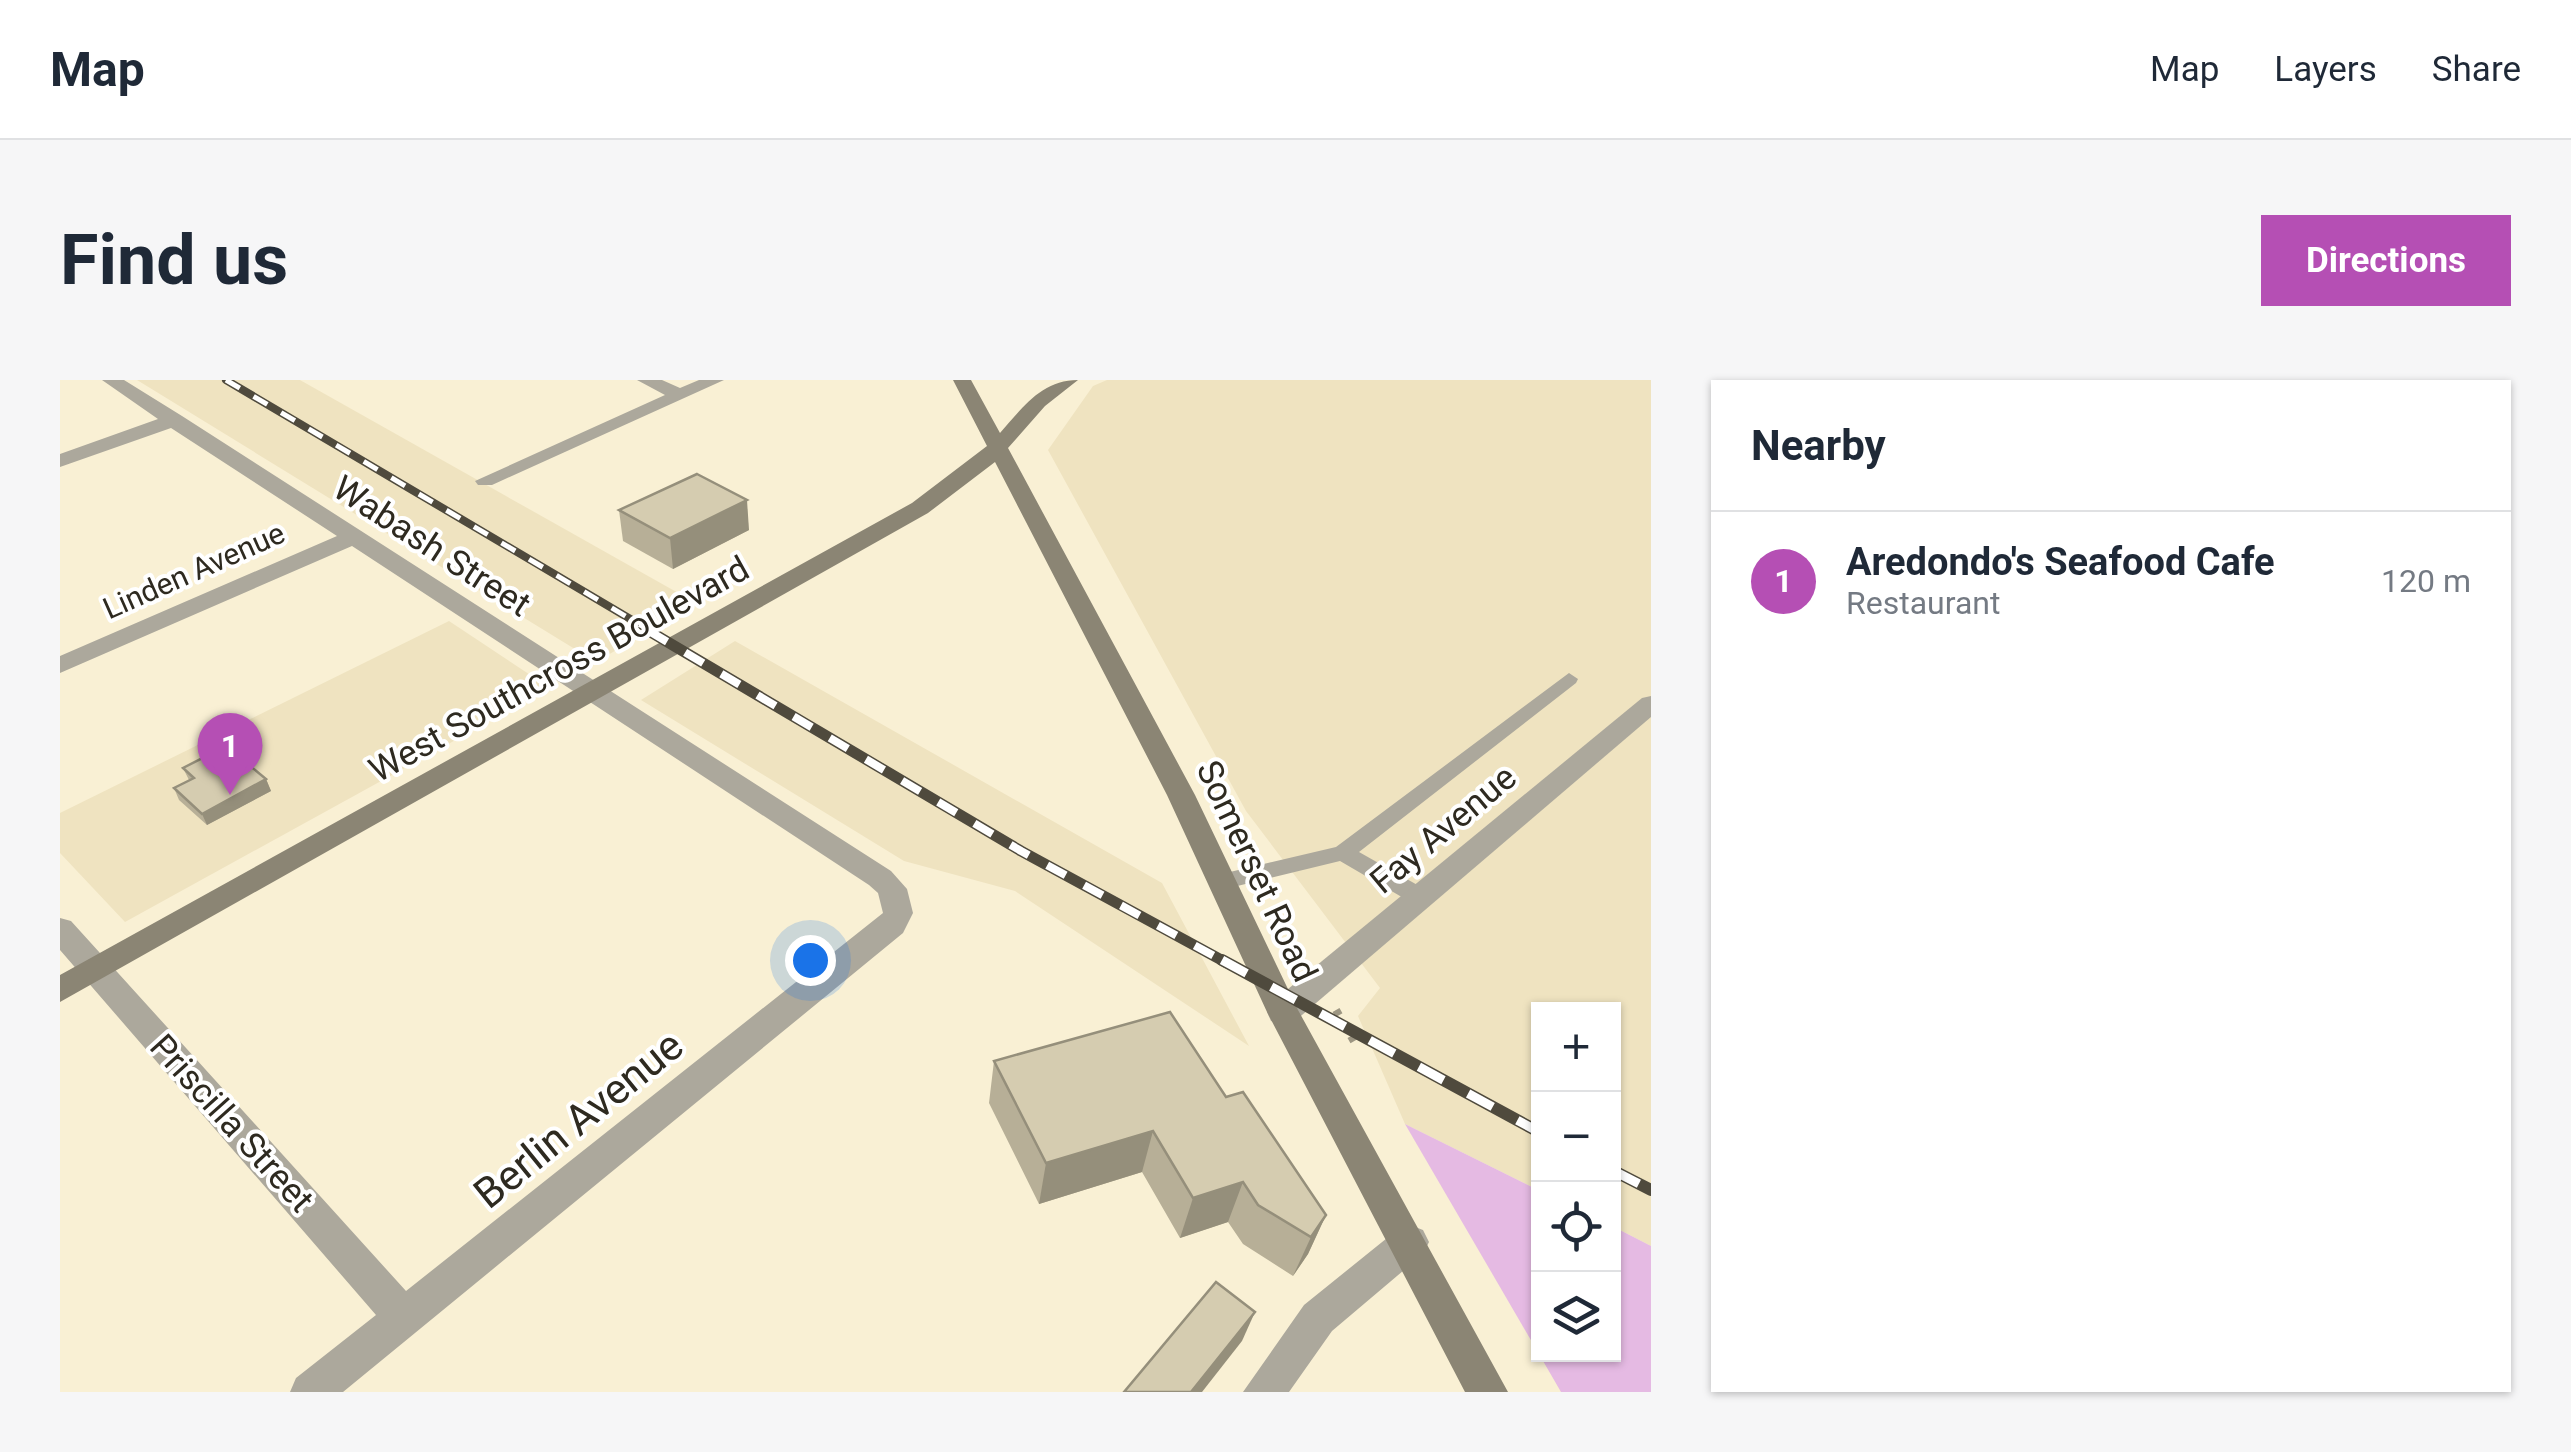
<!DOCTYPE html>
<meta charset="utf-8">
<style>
:root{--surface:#fff;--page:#f6f6f7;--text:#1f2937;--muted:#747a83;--line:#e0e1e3;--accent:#b54fb4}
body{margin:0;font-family:Roboto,sans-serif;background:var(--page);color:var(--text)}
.controls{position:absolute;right:30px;bottom:30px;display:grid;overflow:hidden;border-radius:0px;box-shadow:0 2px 8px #0004}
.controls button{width:90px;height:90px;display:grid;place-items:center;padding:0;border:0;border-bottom:2px solid var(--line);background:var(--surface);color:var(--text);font:50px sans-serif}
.you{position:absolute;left:750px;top:580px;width:35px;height:35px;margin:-25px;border:8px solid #fff;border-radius:50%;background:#1a73e8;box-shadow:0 0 0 15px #1a73e833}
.badge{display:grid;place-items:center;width:65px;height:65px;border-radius:50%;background:var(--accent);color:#fff;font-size:32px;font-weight:700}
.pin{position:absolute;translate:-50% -82px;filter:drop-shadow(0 2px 5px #0008)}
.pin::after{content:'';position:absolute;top:52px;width:35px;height:30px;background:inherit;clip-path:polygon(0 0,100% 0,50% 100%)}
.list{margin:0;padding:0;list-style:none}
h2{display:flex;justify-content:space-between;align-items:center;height:130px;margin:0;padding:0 40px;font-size:42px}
h2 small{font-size:32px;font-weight:400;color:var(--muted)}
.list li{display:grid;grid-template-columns:65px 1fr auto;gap:30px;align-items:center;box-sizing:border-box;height:140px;padding:0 40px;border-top:2px solid var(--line)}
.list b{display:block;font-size:38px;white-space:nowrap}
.list p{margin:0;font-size:32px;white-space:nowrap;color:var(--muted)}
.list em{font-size:32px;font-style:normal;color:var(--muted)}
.icon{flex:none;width:55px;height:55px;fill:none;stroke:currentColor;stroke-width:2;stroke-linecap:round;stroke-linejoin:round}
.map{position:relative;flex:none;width:1591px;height:1012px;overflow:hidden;border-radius:0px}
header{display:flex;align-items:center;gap:60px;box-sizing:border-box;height:140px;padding:0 50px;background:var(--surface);border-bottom:2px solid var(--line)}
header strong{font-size:48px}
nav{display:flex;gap:55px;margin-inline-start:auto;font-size:35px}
.intro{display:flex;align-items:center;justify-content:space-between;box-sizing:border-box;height:240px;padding:0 60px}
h1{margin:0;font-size:70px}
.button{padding:25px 45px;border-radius:0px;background:var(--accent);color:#fff;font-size:35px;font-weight:700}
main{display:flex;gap:60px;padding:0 60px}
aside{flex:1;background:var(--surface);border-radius:0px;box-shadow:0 2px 8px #0004}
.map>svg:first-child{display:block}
</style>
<header>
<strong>Map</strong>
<nav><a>Map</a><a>Layers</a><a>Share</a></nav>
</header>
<div class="intro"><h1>Find us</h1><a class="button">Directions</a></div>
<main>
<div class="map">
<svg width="1591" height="1012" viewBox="0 0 1591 1012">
<rect width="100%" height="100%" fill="#f9f0d4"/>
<g fill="#efe3c0">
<path d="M77,0H240L636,223L536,282Z"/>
<path d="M1047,0H1591V866L1554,847V629H1479L1478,810L1345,744L1298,636L1320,608L1186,431L988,70L1033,6Z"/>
<path d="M389,241L490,308L65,542L0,473V433Z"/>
<path d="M675,261L1102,503L1189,666L955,511L844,481L581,320Z"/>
</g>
<g fill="#e5bae3">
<path d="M1345,744L1478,810L1479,974Z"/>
<path d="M1554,847L1591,866V1012H1501L1479,974H1554Z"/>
</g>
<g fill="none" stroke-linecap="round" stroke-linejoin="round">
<path stroke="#9d9682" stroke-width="8" stroke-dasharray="6 9" stroke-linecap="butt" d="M1276,630L1295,663"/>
<path fill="#aca89c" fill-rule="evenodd" d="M1509,293L1518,299L1516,303L1299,472L1368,511L1371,517L1368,523H1352L1280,481L1161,510L1153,508L1150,502L1153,496L1276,467Z"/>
<g fill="#aca89c" fill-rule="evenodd">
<path d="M42,0H64L122,36L831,491L847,509L853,533L843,553L283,1012H230L236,998L316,935L0,570V538L11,541L346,911L823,533L818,513L809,505L292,166L0,293V276L277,156L111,48L0,87V74L98,39Z"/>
<path d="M577,0H602L620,8L639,0H664L432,105H418L415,101L605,15Z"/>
<path d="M1591,316V337L1235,641L1223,645L1211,641L1207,632L1211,623L1582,318Z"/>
<path d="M1350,845L1363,850L1369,862L1363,874L1272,951L1229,1012H1183L1244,925L1337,850Z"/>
</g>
<path fill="#8b8574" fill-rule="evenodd" d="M893,0H911L940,53C963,27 982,0 1018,0L985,26L948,68L1135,415L1238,630L1448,1012H1405L1207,632L1107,415L935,82L868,133L0,622V595L852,123L927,66Z"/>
<defs>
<path id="rail-far2" d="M166,0L594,253"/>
<path id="rail-far1" d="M589,251L961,471L1167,583"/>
<g id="rail">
<path d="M1162,580L1479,752"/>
<path d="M1554,791L1591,810"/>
</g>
</defs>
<use href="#rail-far2" stroke="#4f4a3d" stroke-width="8"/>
<use href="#rail-far1" stroke="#4f4a3d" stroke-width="11"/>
<use href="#rail" stroke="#4f4a3d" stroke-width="12"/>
<use href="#rail-far2" stroke="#fff" stroke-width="5" stroke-dasharray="16" stroke-linecap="butt"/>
<use href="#rail-far1" stroke="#fff" stroke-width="8" stroke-dasharray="21" stroke-linecap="butt"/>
<use href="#rail" stroke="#fff" stroke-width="9" stroke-dasharray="28" stroke-linecap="butt"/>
</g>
<g fill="#b7af97">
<path d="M559,130L689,150L613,189L563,161Z"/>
<path d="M123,388L206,399L211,411L147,445L119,420L114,408L129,400Z"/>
<path d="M934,681L1166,717L1266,835L1248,874L1233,896L1183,864L1168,842L1120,858L1082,792L979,824L929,723Z"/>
</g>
<g fill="#958f7b">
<path d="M687,120L689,150L613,189L610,158Z"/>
<path d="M206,399L211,411L147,445L142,434Z"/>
<path d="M1093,751L1082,792L979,824L986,783Z"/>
<path d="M1183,802L1168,842L1120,858L1133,818Z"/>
<path d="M1266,835L1248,874L1233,896L1251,857Z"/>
<path d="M1195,932L1182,961L1142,1012H1131Z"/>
</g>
<g fill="#d5ccb0" stroke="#958f7b" stroke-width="2.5">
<path d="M637,94L687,120L610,158L559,130Z"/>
<path d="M166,366L206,399L142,434L114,408L134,398L123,388Z"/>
<path d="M1110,632L1166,717L1183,712L1266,835L1251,857L1198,825L1183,802L1133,818L1093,751L986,783L934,681Z"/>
<path d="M1156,902L1195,932L1131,1012H1064Z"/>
</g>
<g text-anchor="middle" stroke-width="8" stroke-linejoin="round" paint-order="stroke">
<g font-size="30" fill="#2e2a20" stroke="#fff">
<text transform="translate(134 191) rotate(-24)" y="10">Linden Avenue</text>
</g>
<g font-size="35" fill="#2e2a20" stroke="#fff">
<text transform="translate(372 166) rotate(33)" y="12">Wabash Street</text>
<text transform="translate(499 289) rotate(-29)" y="12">West Southcross Boulevard</text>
<text transform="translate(1383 449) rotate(-40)" y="12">Fay Avenue</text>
<text transform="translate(1197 491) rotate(65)" y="12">Somerset Road</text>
<text transform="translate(172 743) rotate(48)" y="12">Priscilla Street</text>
</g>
<g font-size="42" fill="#2e2a20" stroke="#fff">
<text transform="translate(518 739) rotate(-39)" y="15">Berlin Avenue</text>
</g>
</g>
</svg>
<div class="controls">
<button>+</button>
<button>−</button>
<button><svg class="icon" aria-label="locate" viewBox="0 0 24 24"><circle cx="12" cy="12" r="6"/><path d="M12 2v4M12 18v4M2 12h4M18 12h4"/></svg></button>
<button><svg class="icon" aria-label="layers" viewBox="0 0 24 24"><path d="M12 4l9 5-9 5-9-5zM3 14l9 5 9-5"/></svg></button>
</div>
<div class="you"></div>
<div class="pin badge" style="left:170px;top:415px">1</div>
</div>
<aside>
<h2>Nearby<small></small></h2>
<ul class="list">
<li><span class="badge">1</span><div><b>Aredondo's Seafood Cafe</b><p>Restaurant</p></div><em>120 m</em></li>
</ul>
</aside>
</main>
